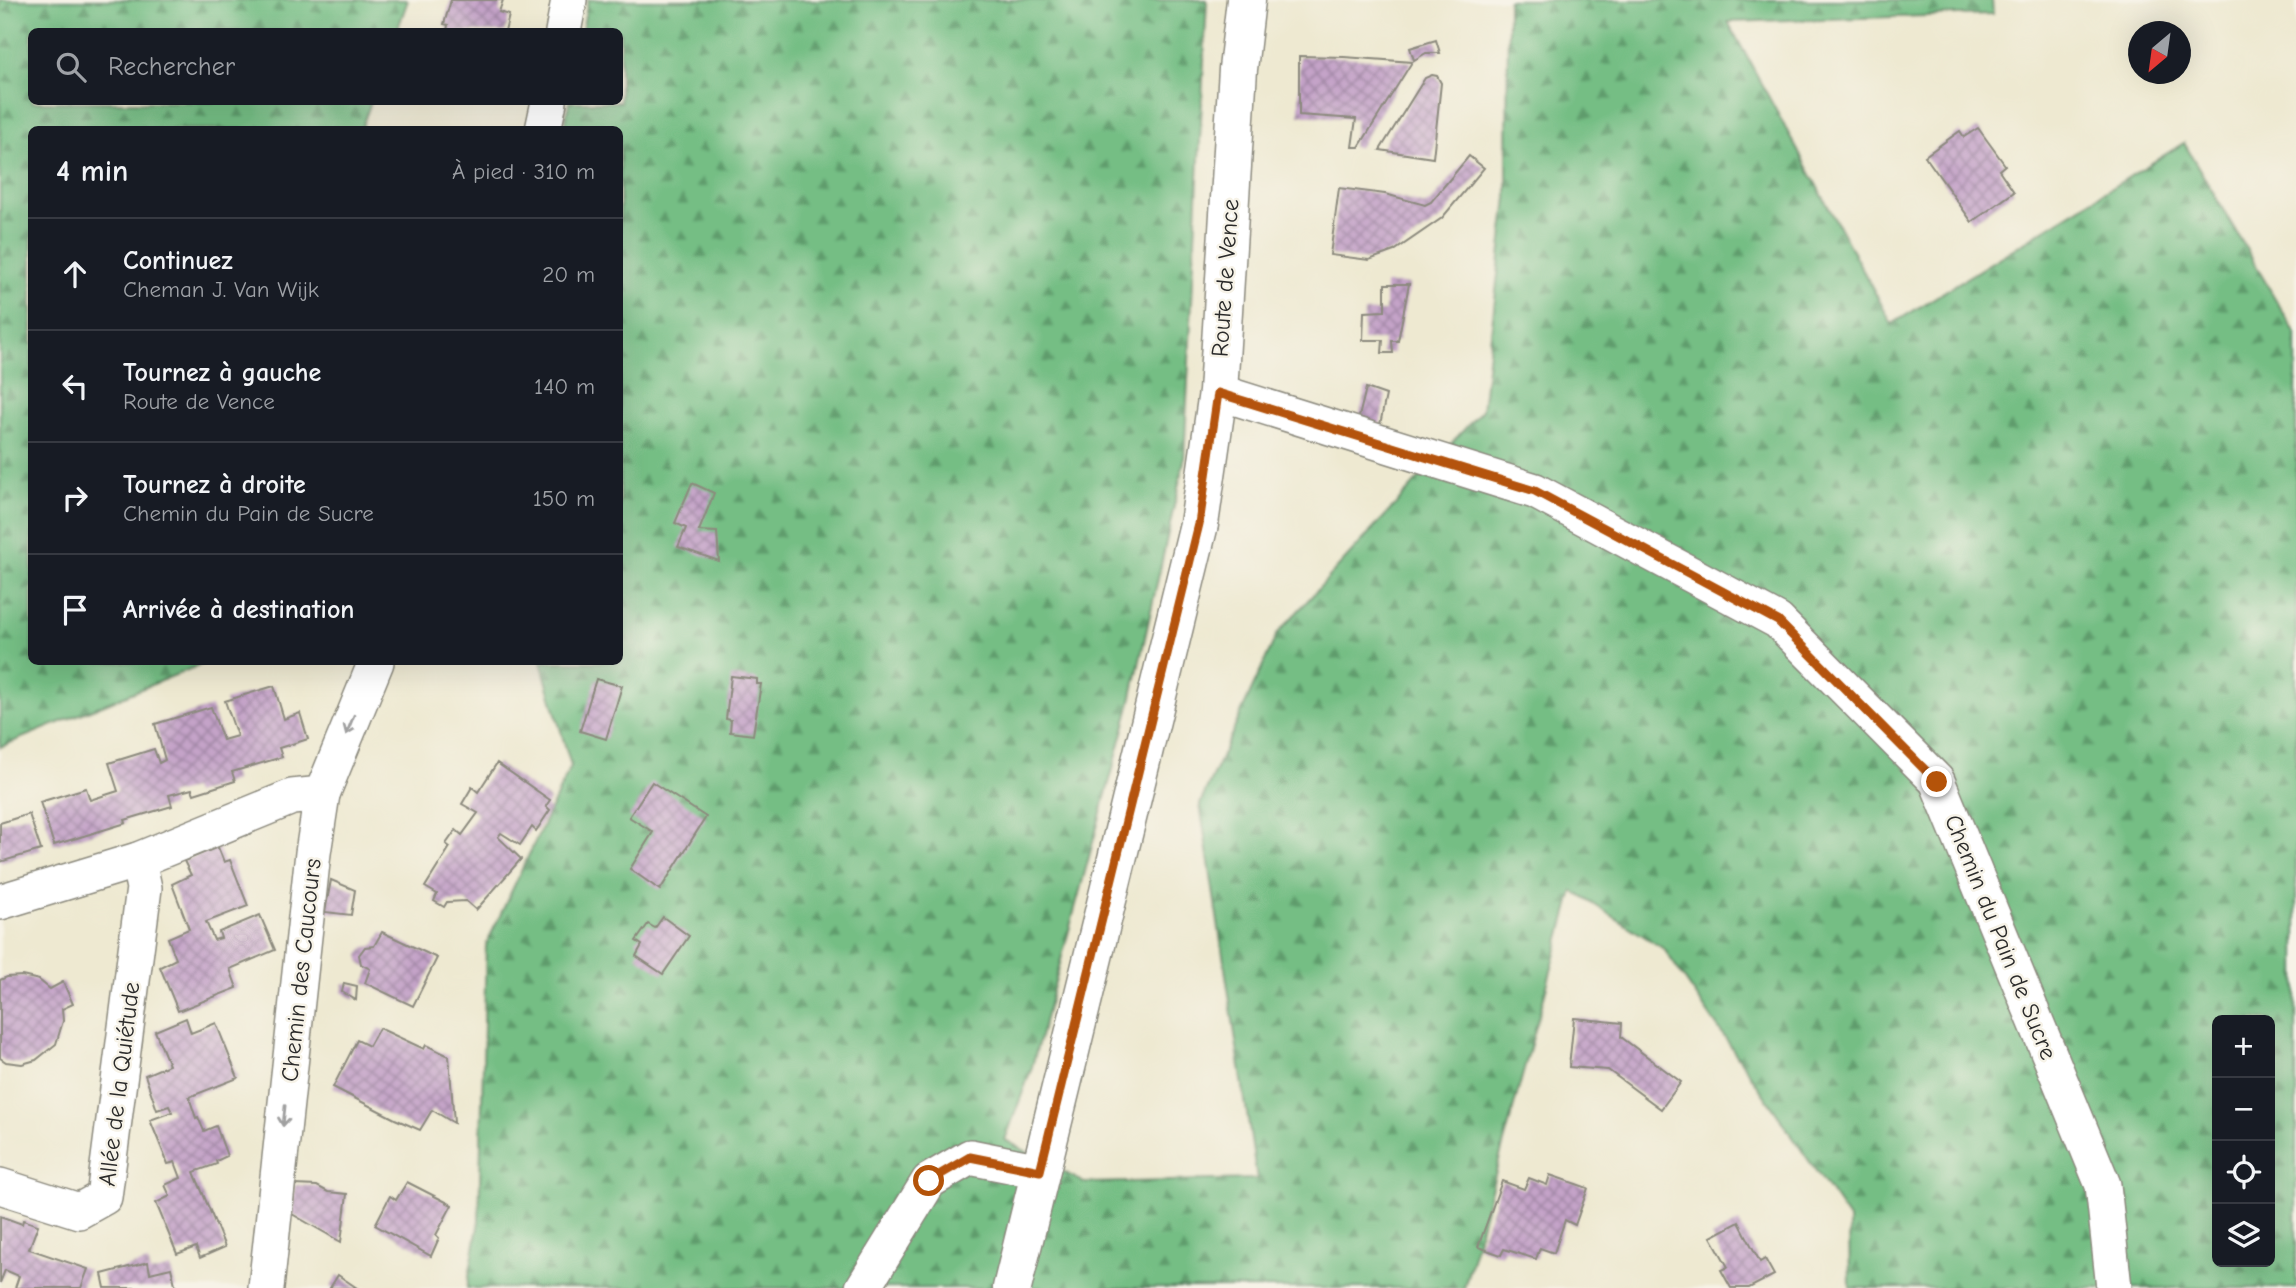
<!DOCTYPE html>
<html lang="fr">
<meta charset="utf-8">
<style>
:root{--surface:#171b24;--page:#242831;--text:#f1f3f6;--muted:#9ea1a6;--line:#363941}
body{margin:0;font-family:"Comic Neue",sans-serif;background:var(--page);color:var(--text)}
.controls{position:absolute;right:21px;bottom:21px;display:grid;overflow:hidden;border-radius:10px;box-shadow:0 7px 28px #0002}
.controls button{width:63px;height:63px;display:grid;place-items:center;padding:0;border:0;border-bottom:2px solid var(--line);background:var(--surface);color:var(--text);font:35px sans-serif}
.compass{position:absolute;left:2128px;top:21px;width:63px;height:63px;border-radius:50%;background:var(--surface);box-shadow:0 7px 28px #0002;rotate:209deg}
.stop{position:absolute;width:21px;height:21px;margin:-16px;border:5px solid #b45309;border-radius:50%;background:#fff}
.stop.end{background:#b45309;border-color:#fff;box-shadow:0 2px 7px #0008}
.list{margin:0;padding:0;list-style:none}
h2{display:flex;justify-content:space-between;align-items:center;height:91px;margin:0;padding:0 28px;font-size:30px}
h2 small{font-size:23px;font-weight:400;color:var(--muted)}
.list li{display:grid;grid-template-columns:46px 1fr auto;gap:21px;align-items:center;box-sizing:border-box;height:112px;padding:0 28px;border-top:2px solid var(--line)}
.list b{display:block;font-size:26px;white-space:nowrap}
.list p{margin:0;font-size:23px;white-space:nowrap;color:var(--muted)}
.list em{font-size:23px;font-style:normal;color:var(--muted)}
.icon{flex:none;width:38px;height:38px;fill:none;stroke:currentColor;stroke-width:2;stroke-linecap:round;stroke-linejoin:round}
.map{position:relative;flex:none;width:2296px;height:1288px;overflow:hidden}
.search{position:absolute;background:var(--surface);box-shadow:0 7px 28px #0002;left:28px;top:28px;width:595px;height:77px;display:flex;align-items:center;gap:18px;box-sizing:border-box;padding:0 24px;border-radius:10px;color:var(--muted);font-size:26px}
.panel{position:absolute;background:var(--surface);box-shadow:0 7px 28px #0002;left:28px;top:126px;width:595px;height:539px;border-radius:10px}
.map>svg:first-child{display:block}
</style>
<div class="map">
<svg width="2296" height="1288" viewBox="0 0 2296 1288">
<defs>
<pattern id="forest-firs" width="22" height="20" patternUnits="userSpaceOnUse" patternTransform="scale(1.75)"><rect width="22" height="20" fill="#74be84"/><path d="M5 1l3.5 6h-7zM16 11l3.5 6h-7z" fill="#5f9b6c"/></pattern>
<pattern id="building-cross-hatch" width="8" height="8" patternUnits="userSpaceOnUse" patternTransform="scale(1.75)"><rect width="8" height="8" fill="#c4a3c8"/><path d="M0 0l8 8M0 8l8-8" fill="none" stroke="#9f85a3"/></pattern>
</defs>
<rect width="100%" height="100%" fill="#f7f3e8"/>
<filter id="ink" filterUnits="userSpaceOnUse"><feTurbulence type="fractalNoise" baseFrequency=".0143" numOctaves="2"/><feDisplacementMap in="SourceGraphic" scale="14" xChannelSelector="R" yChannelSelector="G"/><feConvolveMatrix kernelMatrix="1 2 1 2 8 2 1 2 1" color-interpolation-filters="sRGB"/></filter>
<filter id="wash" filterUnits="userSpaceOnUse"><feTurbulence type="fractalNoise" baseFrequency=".00686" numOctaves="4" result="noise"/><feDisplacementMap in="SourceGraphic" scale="28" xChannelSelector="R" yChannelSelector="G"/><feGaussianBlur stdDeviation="1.57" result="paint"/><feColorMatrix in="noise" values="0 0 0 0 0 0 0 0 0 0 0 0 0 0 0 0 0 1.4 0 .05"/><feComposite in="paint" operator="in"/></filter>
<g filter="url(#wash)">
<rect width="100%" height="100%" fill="#eee9d1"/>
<g fill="url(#forest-firs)" stroke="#507458" stroke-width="2" fill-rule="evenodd">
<path d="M0,0H408L397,31L32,32V102H371L361,129L32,130V662H207L0,747Z"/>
<path d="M588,0H1207L1184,461L1129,710L1031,1070L1005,1140L1084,1183L1257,1179L1200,804L1277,634L1482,410L1507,198L1508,0H1992L1993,14L1728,22L1892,324L2184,143L2296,334V1288H1850L1849,1219L1664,949L1573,891L1464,1288H467L479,1221L486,945L571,766L541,662H620V130L564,129L569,102H620V32L582,31ZM2217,1020H2270V1262H2217Z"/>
</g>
<g id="blocks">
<g fill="url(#building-cross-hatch)">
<path d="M451,0H503L499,12L509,15L505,32H447L448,25L444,24Z"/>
<path d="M1436,40L1440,53H1426L1414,60L1410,48Z"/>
<path d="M1299,56L1344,57L1412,62L1359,147H1352L1356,119L1299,115Z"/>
<path d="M1432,75L1437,76L1441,83L1433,158L1380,150L1425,78Z"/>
<path d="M1978,128L2005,165L1999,170L2014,192L1972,222L1925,156L1960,131L1964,137Z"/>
<path d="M1469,156L1484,168L1442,218L1394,251L1369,260L1330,255L1339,188L1385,194L1425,205L1431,202Z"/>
<path d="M1385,284H1409L1398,341H1392L1393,353H1382L1383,340H1363L1364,312L1385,311Z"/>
<path d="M1366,388L1386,395L1380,425L1359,417Z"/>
<path d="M692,483L714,493L699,531L717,532L719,561L678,547L686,528L675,523Z"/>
<path d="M731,676L757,679V684H761L753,735L730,732L731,720L726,719Z"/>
<path d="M596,679L622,686L606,739L580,731Z"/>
<path d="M274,686L284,719L300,713L308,739L279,748L282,757L232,772L235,781L194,794L192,789L169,795L172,806L125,820L126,823L54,845L40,802L86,788L90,800L118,791L109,763L154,749L159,763L165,760L155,724L211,707L223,740L237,736L225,701Z"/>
<path d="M497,763L550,800L546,806L550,810L536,831L532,827L520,845L501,833L498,837L521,859L476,910L466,901L447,902L444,907L434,901L437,894L425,887L450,847L446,844L456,830L462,835L478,813L462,804L472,787L478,792Z"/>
<path d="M652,782L706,817L660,890L630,869L653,832L629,817Z"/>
<path d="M29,814L41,850L0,862V823Z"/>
<path d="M218,847L224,862L230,860L248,906L206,922L214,940L221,938L219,932L260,915L275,950L230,969L237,988L178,1011L160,967L176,959L168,938L189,929L172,884L191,875L184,861Z"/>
<path d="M331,880L355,890L351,915L325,912Z"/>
<path d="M663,917L689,936L663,974L636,956L642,945L636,941L648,924L655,928Z"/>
<path d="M382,932L437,958L413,1006L365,983L370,969L361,964L359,955L365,947L374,946Z"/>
<path d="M22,976L39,980L50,989L63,982L73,1004L62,1009L63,1021L56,1044L36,1060L22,1064L6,1062L0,1058V980L7,977Z"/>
<path d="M344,983L357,986L356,1000L342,992Z"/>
<path d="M186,1018L191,1033L216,1023L238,1078L189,1097L196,1118L198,1117L204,1131L216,1126L227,1156L216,1161L217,1164L194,1172L225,1247L200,1258L196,1247L177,1254L156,1203L170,1196L165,1185L181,1178L175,1162L168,1164L150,1120L172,1112L169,1106L157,1110L145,1075L169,1065L155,1031Z"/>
<path d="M1574,1018L1622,1023L1621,1037L1681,1082L1661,1109L1608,1070L1569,1067Z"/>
<path d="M379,1028L424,1049L426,1045L449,1056L454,1123L432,1110L420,1130L395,1119L333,1087L357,1040L369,1046Z"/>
<path d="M1550,1175L1588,1188L1575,1225L1565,1220L1554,1253L1540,1248L1536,1259L1504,1249L1501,1255L1478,1247L1502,1181L1524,1189L1529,1178L1547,1185Z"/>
<path d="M407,1182L452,1205L436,1235L439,1238L431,1256L375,1225L390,1196L396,1200Z"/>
<path d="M295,1185L317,1186L328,1192L347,1194L341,1242L292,1214Z"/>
<path d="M0,1216L22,1224L23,1220L38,1225L29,1249L88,1269L81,1288H15L19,1276L5,1270L0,1283Z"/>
<path d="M1739,1222L1760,1262L1765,1259L1774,1275L1749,1288H1731L1721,1270L1728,1267L1711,1237Z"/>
<path d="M148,1262L150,1273L171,1268L176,1288H105L102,1274Z"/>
<path d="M338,1275L357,1288H330Z"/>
</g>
</g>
</g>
<g filter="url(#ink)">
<use href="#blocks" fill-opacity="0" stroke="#8c8a7e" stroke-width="2"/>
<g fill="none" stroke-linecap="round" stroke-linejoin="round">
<defs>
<g id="minor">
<path d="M563,32L569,0"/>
<path d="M543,130L549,102"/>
<path d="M1218,392L1535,491L1778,621L1937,781L2103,1185L2114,1288"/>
<path d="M0,902L138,860L292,797L322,794"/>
<path d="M0,1186L79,1211L104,1197L144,888L138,860"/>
<path d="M266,1288L313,853L322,794L376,662"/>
<path d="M863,1288L929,1181L970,1157L1040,1171"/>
</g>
<path id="secondary" d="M1012,1288L1199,524L1218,392L1238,69L1246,0"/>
</defs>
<use href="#minor" stroke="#8c8a7e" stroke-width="38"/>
<use href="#secondary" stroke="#8c8a7e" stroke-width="41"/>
<use href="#minor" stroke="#fff" stroke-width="35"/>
<use href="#secondary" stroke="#fff" stroke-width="38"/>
</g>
<defs><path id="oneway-shaft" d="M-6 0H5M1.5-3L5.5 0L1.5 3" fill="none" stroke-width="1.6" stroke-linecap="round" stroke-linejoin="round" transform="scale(1.75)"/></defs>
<g stroke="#a0a0a0">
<use href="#oneway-shaft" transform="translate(350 725) rotate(112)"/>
<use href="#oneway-shaft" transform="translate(284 1116) rotate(96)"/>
</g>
</g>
<g fill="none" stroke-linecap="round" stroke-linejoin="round" filter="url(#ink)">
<path stroke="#b45309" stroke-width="9" d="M929,1181L970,1157L1040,1171L1199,524L1218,393L1535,491L1778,621L1937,782"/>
</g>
<g text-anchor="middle" stroke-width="5" stroke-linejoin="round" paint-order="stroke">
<g font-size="24" fill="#2b2b2b" stroke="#f7f3e8">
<text transform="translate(1225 278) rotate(-86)" y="8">Route de Vence</text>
<text transform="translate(2001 937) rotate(68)" y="8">Chemin du Pain de Sucre</text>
<text transform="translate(301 970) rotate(-84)" y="8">Chemin des Caucours</text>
<text transform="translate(119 1084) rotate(-83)" y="8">Allée de la Quiétude</text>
</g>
</g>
</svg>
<div class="controls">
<button>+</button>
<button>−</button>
<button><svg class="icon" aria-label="locate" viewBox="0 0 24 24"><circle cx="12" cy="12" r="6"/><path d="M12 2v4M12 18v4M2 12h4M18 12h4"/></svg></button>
<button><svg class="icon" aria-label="layers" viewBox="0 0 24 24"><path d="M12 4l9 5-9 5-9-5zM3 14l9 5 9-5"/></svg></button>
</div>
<svg class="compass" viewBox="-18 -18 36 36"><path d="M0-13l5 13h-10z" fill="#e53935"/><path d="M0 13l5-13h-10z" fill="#9ea1a6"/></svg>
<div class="stop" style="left:929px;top:1181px"></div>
<div class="stop end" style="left:1937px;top:782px"></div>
<div class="search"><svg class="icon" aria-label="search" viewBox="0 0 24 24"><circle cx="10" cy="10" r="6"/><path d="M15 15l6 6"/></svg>Rechercher</div>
<section class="panel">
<h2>4 min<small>À pied · 310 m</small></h2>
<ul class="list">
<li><svg class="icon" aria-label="ahead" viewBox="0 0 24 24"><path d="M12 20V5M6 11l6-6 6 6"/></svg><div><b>Continuez</b><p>Cheman J. Van Wijk</p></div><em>20 m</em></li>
<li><svg class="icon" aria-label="left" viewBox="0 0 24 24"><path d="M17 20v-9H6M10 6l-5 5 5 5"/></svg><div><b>Tournez à gauche</b><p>Route de Vence</p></div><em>140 m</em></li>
<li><svg class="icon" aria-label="right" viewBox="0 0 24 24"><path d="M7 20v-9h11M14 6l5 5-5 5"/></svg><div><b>Tournez à droite</b><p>Chemin du Pain de Sucre</p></div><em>150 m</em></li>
<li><svg class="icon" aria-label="arrive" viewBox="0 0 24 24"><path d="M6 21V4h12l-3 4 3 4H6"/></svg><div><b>Arrivée à destination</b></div></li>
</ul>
</section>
</div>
